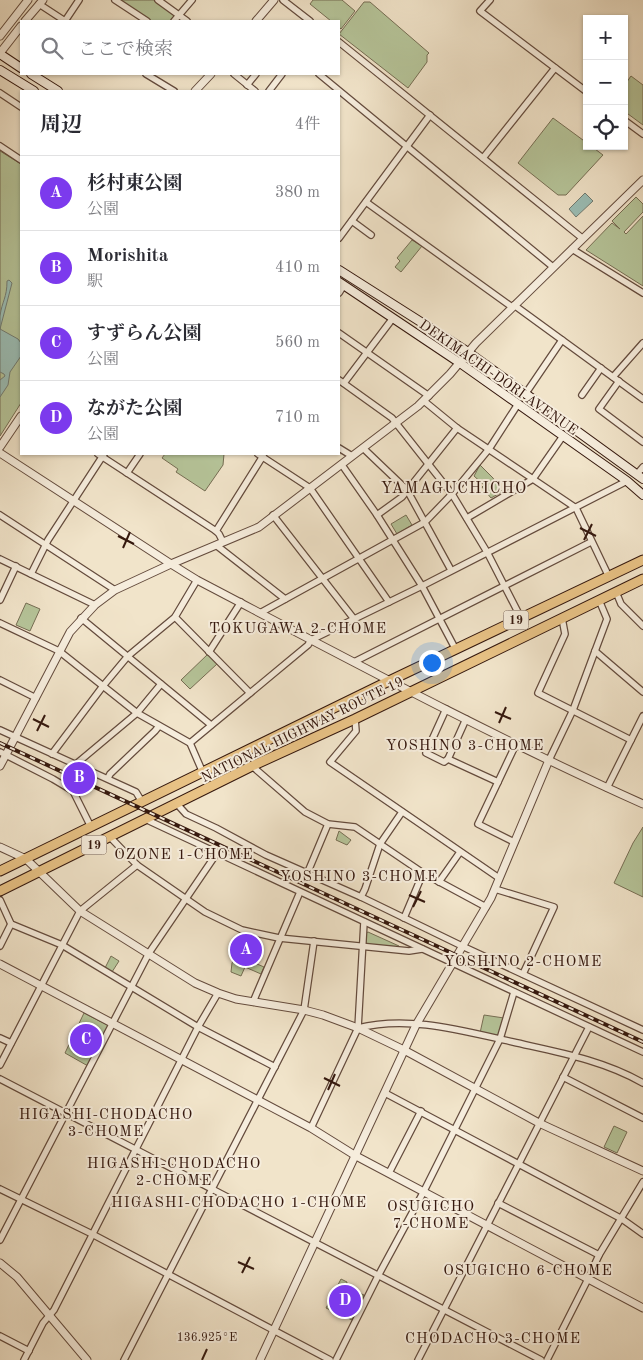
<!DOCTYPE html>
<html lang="ja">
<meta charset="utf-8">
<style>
:root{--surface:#fff;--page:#f2f2f3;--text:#2b2b33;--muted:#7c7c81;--line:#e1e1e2;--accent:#7c3aed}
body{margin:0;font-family:"Old Standard TT","Noto Serif JP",serif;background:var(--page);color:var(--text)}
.controls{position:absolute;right:15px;top:15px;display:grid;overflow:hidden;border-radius:0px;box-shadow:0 1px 4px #0004}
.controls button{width:45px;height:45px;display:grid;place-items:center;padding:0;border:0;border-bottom:1px solid var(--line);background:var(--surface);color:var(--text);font:25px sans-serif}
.you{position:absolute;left:431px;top:662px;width:18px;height:18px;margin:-12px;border:4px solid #fff;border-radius:50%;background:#1a73e8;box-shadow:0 0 0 8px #1a73e833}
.badge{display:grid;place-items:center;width:32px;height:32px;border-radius:50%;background:var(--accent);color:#fff;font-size:16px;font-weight:700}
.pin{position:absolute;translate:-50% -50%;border:2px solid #fff;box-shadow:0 1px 5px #0006}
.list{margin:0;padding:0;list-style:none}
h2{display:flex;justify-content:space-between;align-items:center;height:65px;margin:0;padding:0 20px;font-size:21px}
h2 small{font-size:16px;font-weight:400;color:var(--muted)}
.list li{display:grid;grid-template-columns:32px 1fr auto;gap:15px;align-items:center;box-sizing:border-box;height:75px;padding:0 20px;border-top:1px solid var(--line)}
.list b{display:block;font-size:19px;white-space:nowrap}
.list p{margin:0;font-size:16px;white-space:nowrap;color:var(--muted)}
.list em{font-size:16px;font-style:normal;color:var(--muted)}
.icon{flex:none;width:28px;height:28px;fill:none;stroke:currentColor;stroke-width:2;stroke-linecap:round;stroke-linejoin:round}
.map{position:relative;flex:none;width:643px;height:1360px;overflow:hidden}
.search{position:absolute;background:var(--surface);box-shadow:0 1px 4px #0004;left:20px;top:20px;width:320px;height:55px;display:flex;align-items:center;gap:12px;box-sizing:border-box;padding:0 18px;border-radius:0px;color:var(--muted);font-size:19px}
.panel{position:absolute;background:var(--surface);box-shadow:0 1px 4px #0004;left:20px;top:90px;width:320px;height:365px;border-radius:0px}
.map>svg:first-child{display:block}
</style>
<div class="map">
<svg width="643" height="1360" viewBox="0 0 643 1360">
<rect width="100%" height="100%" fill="#f1e4ca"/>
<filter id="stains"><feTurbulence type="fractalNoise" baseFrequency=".004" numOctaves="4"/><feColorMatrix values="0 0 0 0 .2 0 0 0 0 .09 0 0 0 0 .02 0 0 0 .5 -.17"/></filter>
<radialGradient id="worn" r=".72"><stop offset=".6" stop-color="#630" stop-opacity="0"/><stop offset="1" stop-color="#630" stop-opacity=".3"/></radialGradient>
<g fill="#b6c59a" stroke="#766e54">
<path d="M118,0H155L174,13V16L170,21H150Z"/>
<path d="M313,0H342L355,11L341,29L339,27V21H331L310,4Z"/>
<path d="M364,2H370L429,53L427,55V62L408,88L339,34Z"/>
<path d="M631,76L643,85V125L624,111V86Z"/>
<path d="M553,118L587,143V146H591L603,155L566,195H558L518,163Z"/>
<path d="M0,151L21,164V403L0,436Z"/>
<path d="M636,197L643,204V212L624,232L626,234L643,216V286L586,250L612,223L620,229L612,221Z"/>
<path d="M412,240L422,246L401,272L395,267L400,261L397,258Z"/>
<path d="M165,454H224L223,465L205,491L176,472L178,469L162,458Z"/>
<path d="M480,465L493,478L502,492L491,498L482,487L484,485L474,476Z"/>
<path d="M406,515L412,525L397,534L391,524Z"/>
<path d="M26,603L40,609L30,631L16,625Z"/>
<path d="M208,654L217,664L190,689L181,680Z"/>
<path d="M643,827V897L614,883L633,843Z"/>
<path d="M339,831L351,840L347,845L336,840Z"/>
<path d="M368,932L399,946V947L367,944L365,942L366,933Z"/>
<path d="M248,937L257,939L248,960L264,967L261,974L245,967L241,976L231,972L232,963Z"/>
<path d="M111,956L119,961L112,972L105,968Z"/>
<path d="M84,1013L109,1026L88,1066L65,1053Z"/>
<path d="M484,1015L504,1018L499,1034L497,1036L480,1033Z"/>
<path d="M614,1126L627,1132L617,1153L604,1147Z"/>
<path d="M341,1279L347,1282L346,1287L364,1295L352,1320L326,1308Z"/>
</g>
<g fill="#9bbfb7" stroke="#727c73">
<path d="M585,193L593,201L576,217L569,209Z"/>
<path d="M9,280L12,283L0,329L18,339L21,343V356L10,372L8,385L0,397V380L5,376L4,374L0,372C0,354 0,334 0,316C2,301 7,298 7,281Z"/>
</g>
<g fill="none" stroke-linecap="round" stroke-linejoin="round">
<defs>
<g id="minor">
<path d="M115,0L147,21"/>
<path d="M158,0L187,21"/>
<path d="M283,0L310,21"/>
<path d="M490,0L480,11L587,92"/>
<path d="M39,4L65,21"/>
<path d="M65,21L79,0"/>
<path d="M174,21L192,0"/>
<path d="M339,42L582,238"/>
<path d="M146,74L174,91"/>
<path d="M234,74L255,91"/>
<path d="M319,74L553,267"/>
<path d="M247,85L256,74"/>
<path d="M269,91L282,74"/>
<path d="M0,93L21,107"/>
<path d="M624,120L643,134"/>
<path d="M0,146L21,160"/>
<path d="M483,158L555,68"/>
<path d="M366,202L512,307"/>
<path d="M352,221L371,235"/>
<path d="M339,238L430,115"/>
<path d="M572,249L643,293"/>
<path d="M339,293L344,285"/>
<path d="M514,305L643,399"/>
<path d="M339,333L429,396"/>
<path d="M613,377L643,343"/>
<path d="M339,380L392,418L452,494L487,552L521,618"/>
<path d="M619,381L599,409L643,442"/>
<path d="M344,383L393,318"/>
<path d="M526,393L562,340"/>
<path d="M582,395L601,368"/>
<path d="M424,401L457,428L576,508L609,577"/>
<path d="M339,448L352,456"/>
<path d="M363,448L407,490L451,570"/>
<path d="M98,454L216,531L219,534L223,542"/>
<path d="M258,454L310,488L389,602"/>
<path d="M342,465L377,515L422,586L456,650"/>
<path d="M127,473L140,454"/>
<path d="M637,474L643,467"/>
<path d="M0,515L115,590"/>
<path d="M273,515L354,619"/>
<path d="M377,515L402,497L457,428"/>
<path d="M467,518L533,479L563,436"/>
<path d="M216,531L263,456"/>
<path d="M216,545L285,599"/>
<path d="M0,559L95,605"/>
<path d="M31,574L48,540L104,454"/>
<path d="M616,592L621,604L643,626"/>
<path d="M0,600L16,566"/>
<path d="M260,613L425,522L452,494L489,449L518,404"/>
<path d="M175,617L250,693"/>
<path d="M81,618L211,725"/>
<path d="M562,618L565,634L538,693L631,740"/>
<path d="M0,623L59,651L137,713L190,743L203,773"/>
<path d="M595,651L643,692"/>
<path d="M209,652L241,602"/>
<path d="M354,662L591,542"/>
<path d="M0,680L36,698"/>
<path d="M446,709L426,753L444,762L448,759L466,719"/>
<path d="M355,719L356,731L330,762L499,878"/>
<path d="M0,730L136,792L142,802"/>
<path d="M190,743L308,645L311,640L422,586L627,481"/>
<path d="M0,752L53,779L73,791L91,827"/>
<path d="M52,754L103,686L128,656L175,617L197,580"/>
<path d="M448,759L498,782L516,744"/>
<path d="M549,760L573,710L607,619L599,600"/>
<path d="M76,764L137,713L161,684"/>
<path d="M252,766L305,812L328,824L355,827L423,873L486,907"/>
<path d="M108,778L110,774L155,731L159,726"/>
<path d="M498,782L478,824L514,842"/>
<path d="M607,788L643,716"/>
<path d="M177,804L186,814L216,828L266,855L361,897L462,946L643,1030"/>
<path d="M145,819L643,1052"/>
<path d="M110,837L137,865L205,912L242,930L279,938L409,951L422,949"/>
<path d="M307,874L328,824"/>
<path d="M439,882L460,852"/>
<path d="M495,889L554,907L523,974"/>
<path d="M361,897L365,889L380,844L402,812"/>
<path d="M0,900L11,924L62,945L198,1027L275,1067"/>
<path d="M404,918L423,873"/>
<path d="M0,946L11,924"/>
<path d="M253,1002L300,892"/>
<path d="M358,1028C409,1015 463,1031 513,1042C557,1052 603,1060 643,1083"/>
<path d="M0,1038L11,1043"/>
<path d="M0,1065L80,911L137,865"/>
<path d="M563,1077L643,1118"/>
<path d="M0,1079L541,1360"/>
<path d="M385,1093L622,1219L643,1234"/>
<path d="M311,1128L358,1028L364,922"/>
<path d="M389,1173L421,1111"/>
<path d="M0,1189L92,1234L330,1360"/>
<path d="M498,1203L599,1255"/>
<path d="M0,1240L149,953L217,853"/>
<path d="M0,1336L29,1351"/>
<path d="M24,1360L43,1323L54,1310L198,1027L218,993"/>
<path d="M124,1360L304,1010L314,941"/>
<path d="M336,1360L378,1276L424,1191L500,1039L514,992"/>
<path d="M418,1360L589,1027"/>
<path d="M547,1360L588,1279L599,1255L643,1182"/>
</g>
<g id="tertiary">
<path d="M25,21L43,0"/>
<path d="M256,21L274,0"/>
<path d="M0,36L28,0"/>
<path d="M0,53L21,26"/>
<path d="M195,91L211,74"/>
<path d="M0,447L21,416"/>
<path d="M0,453L171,564L197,580C344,657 491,736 643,804"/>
<path d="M0,766L70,632L95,605L115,590L171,564L259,527L418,406L450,374L476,343L643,180"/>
<path d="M0,847L26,859L80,911L195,983L218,993L236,999L304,1010L323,1015L358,1028L404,1050L539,1123L643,1171"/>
<path d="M0,964L254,1098L311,1128L356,1156L643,1308"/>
<path d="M0,1263L17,1277L87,1360"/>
<path d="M260,1360L416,1025L491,898L549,760"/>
</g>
<g id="secondary">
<path d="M0,54L21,68"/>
<path d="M0,70L34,91"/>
<path d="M31,74L58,91"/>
<path d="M339,270L468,352L643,479"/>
<path d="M339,282L460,363L627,481L643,495"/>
</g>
<g id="trunk">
<path d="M0,871L389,681L643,560"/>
<path d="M0,891L252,766L355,719L643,579"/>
</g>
</defs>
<use href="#minor" stroke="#644b3d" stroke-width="8"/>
<use href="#tertiary" stroke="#644b3d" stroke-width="9"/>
<use href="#secondary" stroke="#35180e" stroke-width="10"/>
<use href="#trunk" stroke="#35180e" stroke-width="11"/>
<use href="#minor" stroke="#f6eddd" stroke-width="5.5"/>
<use href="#tertiary" stroke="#f6eddd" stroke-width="7"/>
<use href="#secondary" stroke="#f6eddd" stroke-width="8"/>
<use href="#trunk" stroke="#e8c285" stroke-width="9"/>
<defs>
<path id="rail" d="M0,743L643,1042"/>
</defs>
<use href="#rail" stroke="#35180e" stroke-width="4"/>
<use href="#rail" stroke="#f6eddd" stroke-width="2" stroke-dasharray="5.5" stroke-linecap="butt"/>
</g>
<path fill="none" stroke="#35180e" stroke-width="2" d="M580,528L596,536M118,536L134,544M584,540L592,524M123,548L130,532M495,712L511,719M33,719L49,727M499,723L506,707M37,731L45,715M409,895L425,902M413,907L421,891M324,1078L340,1086M328,1090L335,1074M238,1262L254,1269M242,1273L250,1257M202,1360L207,1349"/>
<g text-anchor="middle" stroke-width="4" stroke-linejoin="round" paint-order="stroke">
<g fill="#f6eddd" stroke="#6f584c" stroke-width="1">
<rect x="503.5" y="610.5" width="25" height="19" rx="4"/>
<rect x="81.5" y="835.5" width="25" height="19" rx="4"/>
</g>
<g font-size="12" font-weight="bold" fill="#35180e">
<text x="516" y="624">19</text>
<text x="94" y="849">19</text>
</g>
<g font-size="14" fill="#35180e" stroke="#f6eddd">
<text transform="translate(499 377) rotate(35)" y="5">DEKIMACHI-DŌRI AVENUE</text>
<text transform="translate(302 729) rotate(-26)" y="5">NATIONAL HIGHWAY ROUTE 19</text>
</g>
<g font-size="15" letter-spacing="1" fill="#35180e" stroke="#f6eddd">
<text x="298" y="633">TOKUGAWA 2-CHOME</text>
<text x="465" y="750">YOSHINO 3-CHOME</text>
<text x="184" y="859">OZONE 1-CHOME</text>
<text x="359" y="881">YOSHINO 3-CHOME</text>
<text x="523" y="966">YOSHINO 2-CHOME</text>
<text x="106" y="1119">HIGASHI-CHODACHO<tspan x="106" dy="17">3-CHOME</tspan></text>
<text x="174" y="1168">HIGASHI-CHODACHO<tspan x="174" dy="17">2-CHOME</tspan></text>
<text x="239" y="1207">HIGASHI-CHODACHO 1-CHOME</text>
<text x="431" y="1211">OSUGICHO<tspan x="431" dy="17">7-CHOME</tspan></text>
<text x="528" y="1275">OSUGICHO 6-CHOME</text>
<text x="493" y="1343">CHODACHO 3-CHOME</text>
</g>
<g font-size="16" letter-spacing="1" fill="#35180e" stroke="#f6eddd">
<text x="454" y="493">YAMAGUCHICHO</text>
</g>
</g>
<g font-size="12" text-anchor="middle" fill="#35180e" stroke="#f6eddd" stroke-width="4" stroke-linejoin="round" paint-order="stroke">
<text x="207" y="1341">136.925°E</text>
</g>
<rect width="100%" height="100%" filter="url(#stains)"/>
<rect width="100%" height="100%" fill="url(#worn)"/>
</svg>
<div class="controls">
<button>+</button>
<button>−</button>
<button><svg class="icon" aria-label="locate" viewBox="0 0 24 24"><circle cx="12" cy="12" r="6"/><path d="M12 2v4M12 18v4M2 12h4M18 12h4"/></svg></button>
</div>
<div class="you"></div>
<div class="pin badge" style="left:246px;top:950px">A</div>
<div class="pin badge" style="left:79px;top:778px">B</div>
<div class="pin badge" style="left:86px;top:1040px">C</div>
<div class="pin badge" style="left:345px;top:1301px">D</div>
<div class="search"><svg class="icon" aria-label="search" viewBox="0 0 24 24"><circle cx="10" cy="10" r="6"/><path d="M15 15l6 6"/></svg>ここで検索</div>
<section class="panel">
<h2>周辺<small>4件</small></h2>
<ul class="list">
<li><span class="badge">A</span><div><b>杉村東公園</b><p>公園</p></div><em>380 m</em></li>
<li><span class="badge">B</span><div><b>Morishita</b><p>駅</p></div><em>410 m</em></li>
<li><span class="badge">C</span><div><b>すずらん公園</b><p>公園</p></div><em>560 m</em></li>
<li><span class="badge">D</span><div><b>ながた公園</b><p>公園</p></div><em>710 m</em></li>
</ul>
</section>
</div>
